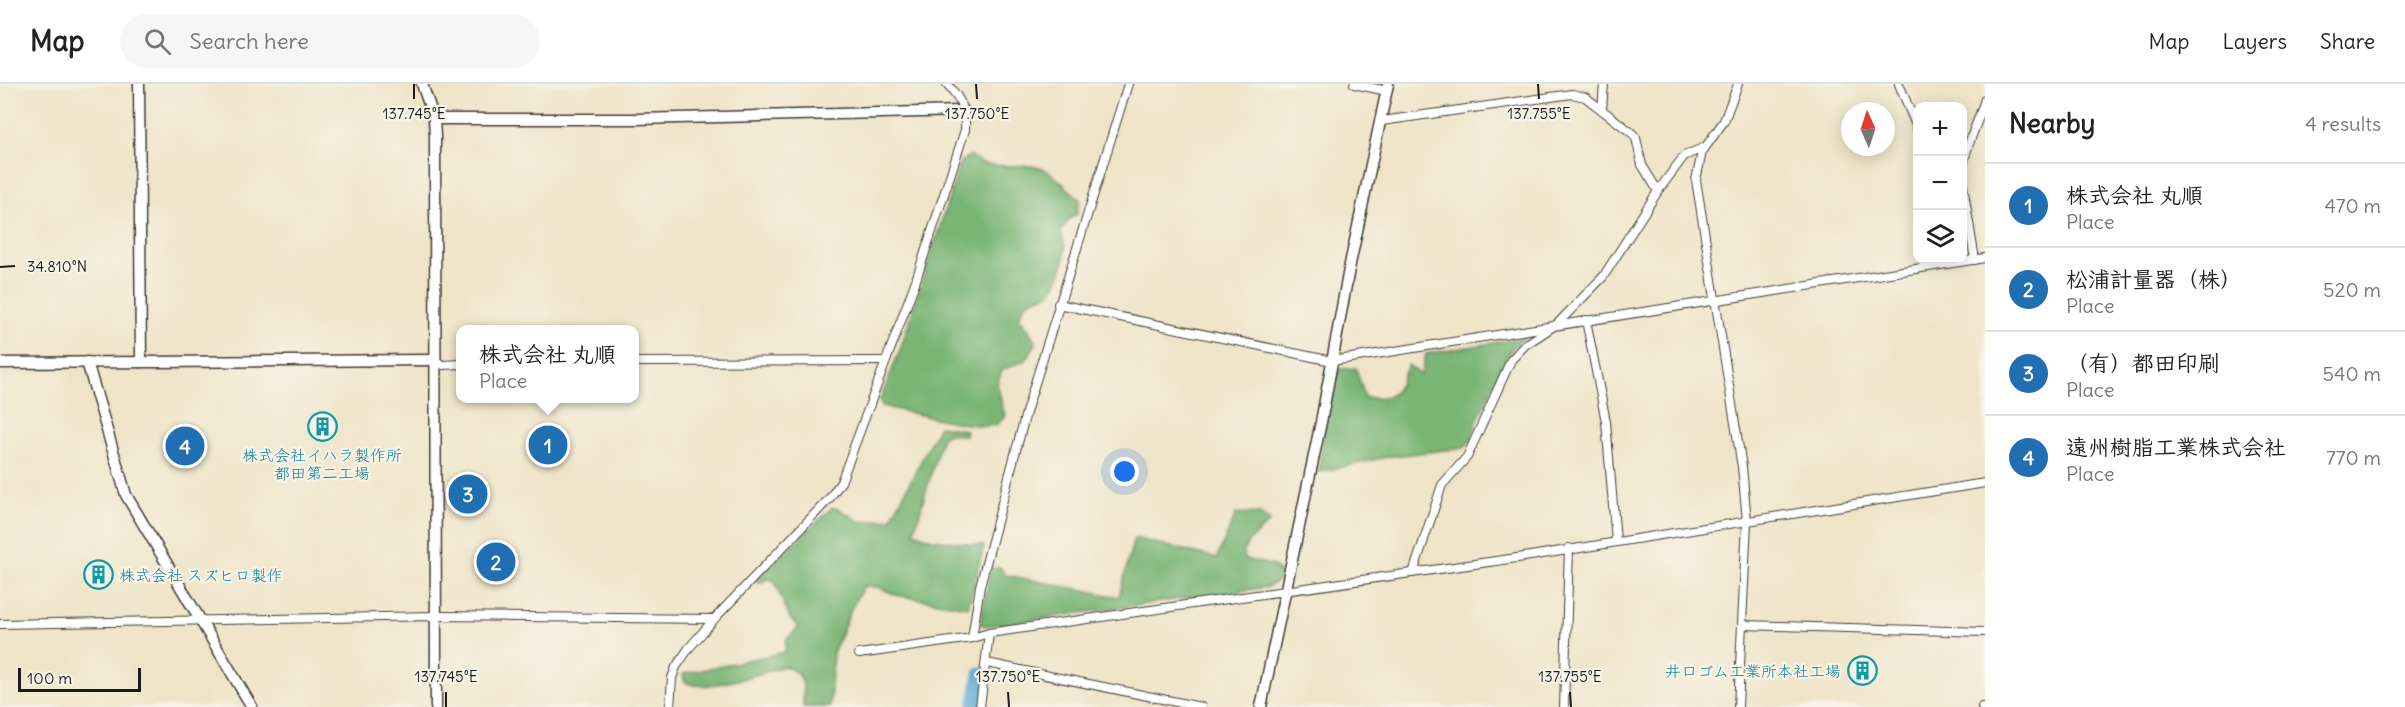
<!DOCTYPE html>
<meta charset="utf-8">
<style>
:root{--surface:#fff;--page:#f6f6f6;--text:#222;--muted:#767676;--line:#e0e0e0;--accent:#1f6fb2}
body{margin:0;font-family:Delius,"Klee One",sans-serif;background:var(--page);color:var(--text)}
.controls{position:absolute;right:18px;top:18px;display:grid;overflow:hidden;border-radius:12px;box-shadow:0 3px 15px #0003}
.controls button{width:54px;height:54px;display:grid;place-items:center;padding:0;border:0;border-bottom:2px solid var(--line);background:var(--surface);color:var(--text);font:30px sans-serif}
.compass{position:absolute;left:1841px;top:18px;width:54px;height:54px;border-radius:50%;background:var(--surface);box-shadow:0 3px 15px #0003;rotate:357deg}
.scale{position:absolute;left:18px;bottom:15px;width:123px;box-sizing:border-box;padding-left:6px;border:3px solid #1c1c1c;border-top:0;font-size:16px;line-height:21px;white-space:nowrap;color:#1c1c1c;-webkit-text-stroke:4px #f7f3e8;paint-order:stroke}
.you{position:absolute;left:1125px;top:388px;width:21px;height:21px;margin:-15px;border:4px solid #fff;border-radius:50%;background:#1a73e8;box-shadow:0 0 0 9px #1a73e833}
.badge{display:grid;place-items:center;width:39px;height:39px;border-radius:50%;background:var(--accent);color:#fff;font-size:20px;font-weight:700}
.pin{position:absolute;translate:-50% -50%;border:3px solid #fff;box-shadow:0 2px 6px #0006}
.popup{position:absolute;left:456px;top:241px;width:183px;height:78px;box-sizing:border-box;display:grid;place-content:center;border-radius:12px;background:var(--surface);filter:drop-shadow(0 2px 4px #0005);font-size:20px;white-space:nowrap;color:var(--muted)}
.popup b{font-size:22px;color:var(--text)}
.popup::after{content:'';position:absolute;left:50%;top:100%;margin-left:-12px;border:12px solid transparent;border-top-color:var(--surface)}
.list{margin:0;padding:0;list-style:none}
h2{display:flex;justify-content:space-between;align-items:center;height:78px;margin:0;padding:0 24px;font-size:26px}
h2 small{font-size:20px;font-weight:400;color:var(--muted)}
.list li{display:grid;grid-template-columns:39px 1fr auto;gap:18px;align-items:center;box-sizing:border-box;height:84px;padding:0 24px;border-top:2px solid var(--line)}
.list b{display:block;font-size:22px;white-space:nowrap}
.list p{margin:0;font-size:20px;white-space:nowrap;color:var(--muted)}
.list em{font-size:20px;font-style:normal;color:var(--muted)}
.icon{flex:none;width:33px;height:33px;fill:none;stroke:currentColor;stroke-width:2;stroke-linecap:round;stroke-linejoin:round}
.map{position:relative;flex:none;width:1985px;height:623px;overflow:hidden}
header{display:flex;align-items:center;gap:36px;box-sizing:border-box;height:84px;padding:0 30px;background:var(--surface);border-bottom:2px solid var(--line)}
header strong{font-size:28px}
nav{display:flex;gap:33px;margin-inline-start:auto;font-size:21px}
.search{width:420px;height:54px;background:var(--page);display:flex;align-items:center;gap:15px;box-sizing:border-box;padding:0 21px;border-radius:33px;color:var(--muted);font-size:22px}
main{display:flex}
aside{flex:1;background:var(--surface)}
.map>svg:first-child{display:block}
</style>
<header>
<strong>Map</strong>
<div class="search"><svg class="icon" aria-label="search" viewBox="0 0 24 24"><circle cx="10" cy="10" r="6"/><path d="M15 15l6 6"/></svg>Search here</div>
<nav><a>Map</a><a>Layers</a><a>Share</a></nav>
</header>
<main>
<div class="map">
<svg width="1985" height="623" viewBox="0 0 1985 623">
<rect width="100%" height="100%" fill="#f7f3e8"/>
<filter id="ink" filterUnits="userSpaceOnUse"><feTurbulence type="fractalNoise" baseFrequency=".0167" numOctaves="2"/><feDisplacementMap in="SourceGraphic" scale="12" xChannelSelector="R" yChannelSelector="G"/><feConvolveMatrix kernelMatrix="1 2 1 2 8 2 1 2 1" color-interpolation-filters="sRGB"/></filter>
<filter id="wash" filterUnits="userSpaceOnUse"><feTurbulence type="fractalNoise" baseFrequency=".008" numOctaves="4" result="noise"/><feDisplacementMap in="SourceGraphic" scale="24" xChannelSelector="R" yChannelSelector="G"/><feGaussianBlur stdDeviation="1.35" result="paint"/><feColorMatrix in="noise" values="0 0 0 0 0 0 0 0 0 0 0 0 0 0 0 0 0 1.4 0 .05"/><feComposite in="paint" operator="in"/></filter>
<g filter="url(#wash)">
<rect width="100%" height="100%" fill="#efe4c7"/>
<g fill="#79b574" stroke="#4a6848" stroke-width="1.5">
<path d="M970,72C993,91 1025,74 1047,87C1059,94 1069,107 1080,115L1077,130L1069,135L1060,148C1062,153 1066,160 1065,166C1064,178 1060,202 1049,209C1031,219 1026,212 1019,234L1028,244L1036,259L1026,276L1002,286L997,300L1005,332C1002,336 999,340 994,341C976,346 903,327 882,322L880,316L900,266L961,77Z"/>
<path d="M1524,254L1513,263L1504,277L1477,337L1471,356L1463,364L1392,372L1318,388L1328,328L1339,285L1356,284L1365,314C1398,315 1396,309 1408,281L1421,291L1426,270Z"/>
<path d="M939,342L966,346L965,351L946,350L942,353L914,448L932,455L984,462L968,523L896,511L878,503L864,502L852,523L833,569L830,623H803C803,602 807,591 785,582C763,588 701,611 684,597L683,590L785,568L786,556L799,543L790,535L774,496L767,495L759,499L756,496L832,424L839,425L860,438L891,435Z"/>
<path d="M1244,429L1260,430L1270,437C1261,449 1239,458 1245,475L1274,482L1281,490L1277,497L1268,503L986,542L980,540L991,484H1001L1005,491L1119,513L1134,454L1217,474L1236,430Z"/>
</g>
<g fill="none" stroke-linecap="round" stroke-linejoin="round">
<path stroke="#5ca7d4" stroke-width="15" d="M975,623L981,590"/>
</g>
</g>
<g filter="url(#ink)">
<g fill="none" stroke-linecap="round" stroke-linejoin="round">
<defs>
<g id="minor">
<path d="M1128,0L1027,325L980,502L972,554L989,549L1524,473L1985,399"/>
<path d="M1354,0L1387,7"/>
<path d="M1738,0L1724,37L1702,68L1696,96L1742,383L1747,437L1738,623"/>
<path d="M1899,0L1918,46"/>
<path d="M1602,26L1604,0"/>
<path d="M1382,37L1572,10L1585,13L1632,49L1636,54L1642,81L1658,107"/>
<path d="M1962,86C1966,61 1978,39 1985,15"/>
<path d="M1962,96L1975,176"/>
<path d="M1058,220L1332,277L1985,174"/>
<path d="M1586,236L1606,338L1616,457"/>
<path d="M434,276L443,281L461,280"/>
<path d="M635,278L886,277"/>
<path d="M1413,489L1442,401L1467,373L1511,276L1525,261L1557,240L1603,193L1658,107L1684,72L1705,63"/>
<path d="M0,540L436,532L714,535"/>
<path d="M1742,541L1985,548"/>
<path d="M859,570L972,554"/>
<path d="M987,579L1201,623"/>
<path d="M670,623L672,594L676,583L689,564L717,532L829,415L841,398L915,199L965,46C966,26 961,15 947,0"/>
<path d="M980,623L989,549"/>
<path d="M1564,623L1569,464"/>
<path d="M1982,623H1985"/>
</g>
<g id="tertiary">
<path d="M139,0L141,278"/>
<path d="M422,0L434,35L435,53L436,623"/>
<path d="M434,35H637L964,27"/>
<path d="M87,278L126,411L252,623"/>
<path d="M0,279L434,276"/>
<path d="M1261,623L1321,338L1349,185L1388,0"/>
</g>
</defs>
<use href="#minor" stroke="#3c3a36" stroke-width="10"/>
<use href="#tertiary" stroke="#3c3a36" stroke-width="13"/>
<use href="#minor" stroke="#fff" stroke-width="8"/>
<use href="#tertiary" stroke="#fff" stroke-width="10"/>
</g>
</g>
<path fill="none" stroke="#1c1c1c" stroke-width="2" d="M414,0V15M976,0L977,15M1538,0L1539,15M0,183L15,182M446,608V623M1008,608L1009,623M1570,608L1571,623"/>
<defs>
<symbol id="building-ring" viewBox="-11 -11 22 22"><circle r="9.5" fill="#f7f3e8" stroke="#0f9aa8" stroke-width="1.5"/><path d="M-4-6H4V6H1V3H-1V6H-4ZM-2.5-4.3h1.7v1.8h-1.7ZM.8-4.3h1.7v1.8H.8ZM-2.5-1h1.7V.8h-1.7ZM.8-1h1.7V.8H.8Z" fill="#0f9aa8"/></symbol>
</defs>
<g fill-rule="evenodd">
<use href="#building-ring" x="306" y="326" width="33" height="33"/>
<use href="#building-ring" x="82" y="474" width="33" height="33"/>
<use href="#building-ring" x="1846" y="570" width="33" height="33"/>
</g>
<g text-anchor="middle" stroke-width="4.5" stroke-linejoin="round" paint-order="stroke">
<g font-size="16" fill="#0d838f" stroke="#f7f3e8">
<text x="322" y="377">株式会社イハラ製作所<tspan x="322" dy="18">都田第二工場</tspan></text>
<text x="119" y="497" text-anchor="start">株式会社 スズヒロ製作</text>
<text x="1841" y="593" text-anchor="end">井口ゴム工業所本社工場</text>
</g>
</g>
<g font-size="15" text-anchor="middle" fill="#1c1c1c" stroke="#f7f3e8" stroke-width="4.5" stroke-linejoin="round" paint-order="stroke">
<text x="414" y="35">137.745°E</text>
<text x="977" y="35">137.750°E</text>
<text x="1539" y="35">137.755°E</text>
<text x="57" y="188">34.810°N</text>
<text x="446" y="598">137.745°E</text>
<text x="1008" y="598">137.750°E</text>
<text x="1570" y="598">137.755°E</text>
</g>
</svg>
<div class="controls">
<button>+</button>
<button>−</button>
<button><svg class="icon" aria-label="layers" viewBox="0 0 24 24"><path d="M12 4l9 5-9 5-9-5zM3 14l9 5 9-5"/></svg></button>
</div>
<svg class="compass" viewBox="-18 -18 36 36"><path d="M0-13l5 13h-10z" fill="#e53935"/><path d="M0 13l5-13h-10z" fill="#767676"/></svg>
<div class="scale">100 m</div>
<div class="you"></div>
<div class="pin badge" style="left:548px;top:361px">1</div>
<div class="popup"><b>株式会社 丸順</b>Place</div>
<div class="pin badge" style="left:496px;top:478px">2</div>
<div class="pin badge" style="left:468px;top:410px">3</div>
<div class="pin badge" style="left:185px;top:362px">4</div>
</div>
<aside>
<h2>Nearby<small>4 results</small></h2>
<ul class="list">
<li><span class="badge">1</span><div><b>株式会社 丸順</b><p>Place</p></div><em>470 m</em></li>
<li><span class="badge">2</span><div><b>松浦計量器（株）</b><p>Place</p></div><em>520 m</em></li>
<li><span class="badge">3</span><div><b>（有）都田印刷</b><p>Place</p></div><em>540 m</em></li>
<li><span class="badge">4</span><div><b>遠州樹脂工業株式会社</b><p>Place</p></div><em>770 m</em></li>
</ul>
</aside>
</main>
